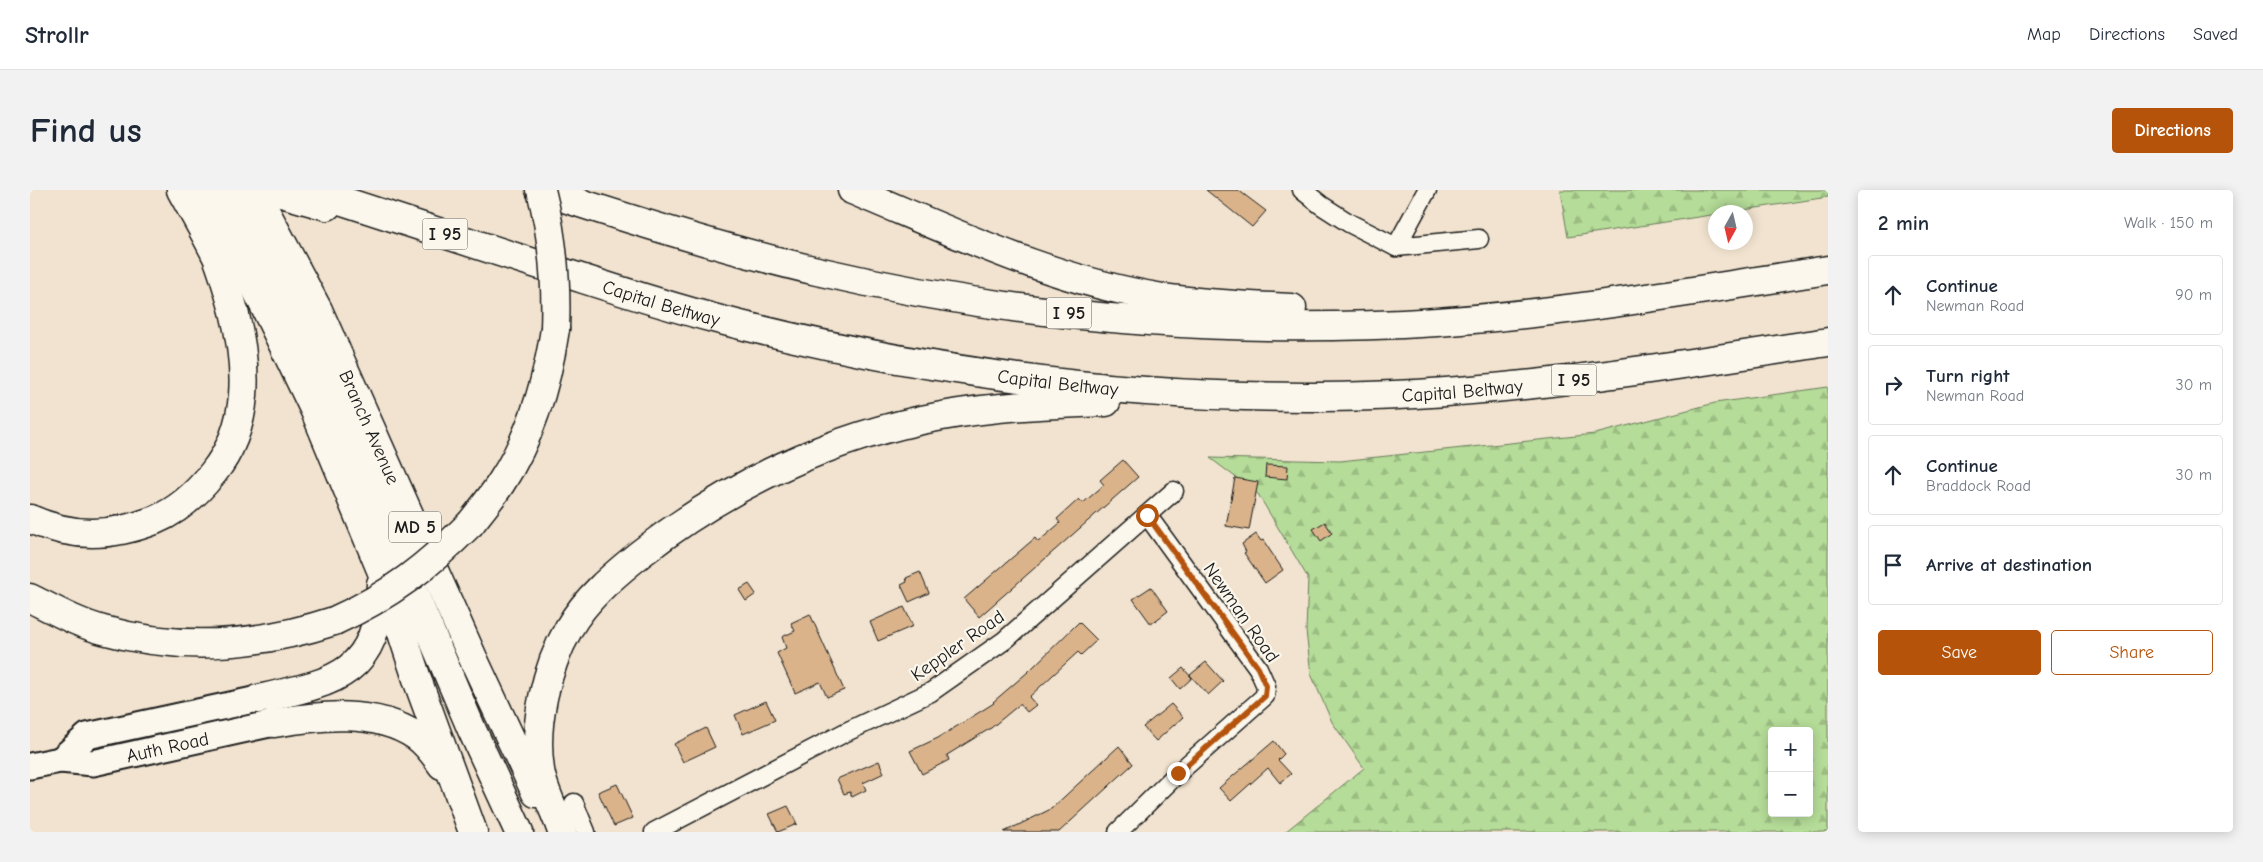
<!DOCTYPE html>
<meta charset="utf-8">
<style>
:root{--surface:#fff;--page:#f2f2f3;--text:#1f2937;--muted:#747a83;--line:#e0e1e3;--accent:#b45309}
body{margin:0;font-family:"Comic Neue",sans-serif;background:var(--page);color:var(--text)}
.controls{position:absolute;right:15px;bottom:15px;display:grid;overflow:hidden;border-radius:5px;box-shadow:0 2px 12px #0003}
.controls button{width:45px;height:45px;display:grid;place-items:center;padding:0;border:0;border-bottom:1px solid var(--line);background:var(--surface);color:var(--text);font:25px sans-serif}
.compass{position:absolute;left:1678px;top:15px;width:45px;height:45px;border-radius:50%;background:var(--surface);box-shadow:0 2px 12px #0003;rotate:188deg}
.stop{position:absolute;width:15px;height:15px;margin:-11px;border:4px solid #b45309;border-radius:50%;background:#fff}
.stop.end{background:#b45309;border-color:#fff;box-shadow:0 1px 5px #0008}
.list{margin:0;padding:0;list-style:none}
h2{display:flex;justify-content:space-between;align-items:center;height:65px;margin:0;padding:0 20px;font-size:21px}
h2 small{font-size:16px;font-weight:400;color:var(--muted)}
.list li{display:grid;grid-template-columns:32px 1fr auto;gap:15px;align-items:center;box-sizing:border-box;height:80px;margin:0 10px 10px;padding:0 10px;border:1px solid var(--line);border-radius:5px}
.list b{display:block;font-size:19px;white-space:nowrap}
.list p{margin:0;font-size:16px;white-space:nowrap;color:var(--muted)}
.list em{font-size:16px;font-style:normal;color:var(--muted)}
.actions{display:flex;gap:10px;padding:15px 20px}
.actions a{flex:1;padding:11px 0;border:1px solid var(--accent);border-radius:5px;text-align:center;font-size:18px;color:var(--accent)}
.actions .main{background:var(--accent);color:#fff}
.icon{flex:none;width:28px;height:28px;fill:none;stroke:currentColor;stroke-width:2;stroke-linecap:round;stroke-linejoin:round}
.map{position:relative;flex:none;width:1798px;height:642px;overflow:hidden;border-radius:5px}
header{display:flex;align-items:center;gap:30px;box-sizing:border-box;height:70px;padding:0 25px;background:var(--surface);border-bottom:1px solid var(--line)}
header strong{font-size:24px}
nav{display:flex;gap:28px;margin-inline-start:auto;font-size:18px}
.intro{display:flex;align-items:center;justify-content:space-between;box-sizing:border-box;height:120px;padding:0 30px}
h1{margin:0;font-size:35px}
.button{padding:12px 22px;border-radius:5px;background:var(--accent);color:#fff;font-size:18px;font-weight:700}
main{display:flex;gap:30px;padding:0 30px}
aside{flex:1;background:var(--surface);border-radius:5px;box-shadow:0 2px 12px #0003}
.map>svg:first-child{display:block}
</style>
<header>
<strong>Strollr</strong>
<nav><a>Map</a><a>Directions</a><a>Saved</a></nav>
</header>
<div class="intro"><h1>Find us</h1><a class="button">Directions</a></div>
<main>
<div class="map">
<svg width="1798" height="642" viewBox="0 0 1798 642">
<defs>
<pattern id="forest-firs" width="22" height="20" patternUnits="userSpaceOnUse" patternTransform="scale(1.25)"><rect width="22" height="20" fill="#b5dc98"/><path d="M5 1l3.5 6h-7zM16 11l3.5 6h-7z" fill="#9bbc82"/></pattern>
</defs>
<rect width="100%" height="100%" fill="#f1e3cf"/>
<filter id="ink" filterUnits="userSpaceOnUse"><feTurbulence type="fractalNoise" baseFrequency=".02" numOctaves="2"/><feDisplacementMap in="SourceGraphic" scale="10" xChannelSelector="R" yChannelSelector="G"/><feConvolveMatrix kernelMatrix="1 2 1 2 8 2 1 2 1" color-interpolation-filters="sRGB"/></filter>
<g filter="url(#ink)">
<g fill="url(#forest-firs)" stroke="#687c5a" fill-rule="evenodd">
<path d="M1530,0H1798V7L1538,47Z"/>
<path d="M1798,197V642H1255L1334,578L1302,532L1281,484L1276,441L1278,388L1228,304L1180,268L1310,271L1565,244L1685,213ZM1742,541H1779V623H1742Z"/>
</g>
<g fill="#dab38b" stroke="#1c1c1c">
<path d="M1176,0H1208L1236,21L1222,37Z"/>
<path d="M1093,270L1108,287L949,427L934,409L1005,348L1008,352L1030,333L1027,329L1049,309L1053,313L1074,295L1070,290Z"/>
<path d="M1236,275L1258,276L1257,289L1235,287Z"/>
<path d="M1205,288L1228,292L1219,340L1196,336Z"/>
<path d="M1295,332L1302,343L1291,351L1283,339Z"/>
<path d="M1226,344L1231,351L1233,350L1253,380L1235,393L1214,363L1216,362L1212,354Z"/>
<path d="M890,382L899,403L879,412L871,395L877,392L876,388Z"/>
<path d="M719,394L726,404L716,411L709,400Z"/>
<path d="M1121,397L1138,421L1121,434L1103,409Z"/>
<path d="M874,417L883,436L848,451L840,432Z"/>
<path d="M780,424L814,500L797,507L790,492L765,503L747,463L756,458L752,447L765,441L761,433Z"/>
<path d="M1049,432L1067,450L1051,465L1048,462L999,507L1006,515L997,522L990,514L961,538L917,565L919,570L892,584L880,561L908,548L964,513L963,512L999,481Z"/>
<path d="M1176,472L1193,491L1178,505L1160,485Z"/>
<path d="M1153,478L1162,488L1150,499L1141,488Z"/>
<path d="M736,511L745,530L713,544L705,525Z"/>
<path d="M1141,514L1153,527L1126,551L1113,537Z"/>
<path d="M676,538L685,557L653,572L644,554Z"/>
<path d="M1244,551L1254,564L1248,570L1261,584L1250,593L1238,578L1201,611L1189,598Z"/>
<path d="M1089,556L1103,574L1029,642H974L1021,619Z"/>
<path d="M849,571L854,583L833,593L836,600L822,607L820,602L814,604L807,589Z"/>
<path d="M587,594L603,628L584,636L568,602Z"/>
<path d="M758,616L767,634L748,642L739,624Z"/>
</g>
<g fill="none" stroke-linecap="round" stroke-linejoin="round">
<defs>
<g id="street">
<path d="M1272,0L1291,15L1319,33L1366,57L1449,49"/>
<path d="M1366,57L1397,0"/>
<path d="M544,613L556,642"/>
<path d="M624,642L814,543L901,502L975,450L1144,301"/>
<path d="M1088,642L1148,583L1235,506L1236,496L1228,478L1117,325"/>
</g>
<g id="secondary">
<path d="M30,570L57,546L228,509"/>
<path id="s1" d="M0,576L30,570L63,573L244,533"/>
</g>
<g id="highway">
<path d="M172,0L218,82L285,221L352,382L388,492L443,642"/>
<path d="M201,0L269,125L319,251L442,540L489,642"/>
<path id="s2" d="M224,0L288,120L443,468L506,603"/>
<path d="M241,0L297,16"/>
<path id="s3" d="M279,0C358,26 437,51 516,77C573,95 629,114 687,129C883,180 1086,208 1288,207C1460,207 1629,178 1798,152"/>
<path d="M510,0C601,30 693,59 787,81C989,128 1200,145 1407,132C1538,123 1668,100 1798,80"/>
<path d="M822,0C923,42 1024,91 1133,108C1175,114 1219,116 1262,118"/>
<path d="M0,329C43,348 81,347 125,330C147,321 168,302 183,283C221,236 218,177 204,121C199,103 194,85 187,67C176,44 163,22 151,0"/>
<path d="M441,333C451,320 462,307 471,293C501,247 517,193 525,139"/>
<path d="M0,408C24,420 47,433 73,440C152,462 228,456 304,431"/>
<path d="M228,509C306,492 348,485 351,394"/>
<path d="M244,533C290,525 346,519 386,546C396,553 405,565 412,575"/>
<path d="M532,642C526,622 513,601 510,580C503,534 516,478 539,438C556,408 584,385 610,364C698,295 801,246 912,226C966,216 1021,214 1076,212"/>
</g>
</defs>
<use href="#street" stroke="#1c1c1c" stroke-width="21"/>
<use href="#secondary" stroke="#1c1c1c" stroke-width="29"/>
<use href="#highway" stroke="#1c1c1c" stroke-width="31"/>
<use href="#street" stroke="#fbf7ec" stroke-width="18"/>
<use href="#secondary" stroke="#fbf7ec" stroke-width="25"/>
<use href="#highway" stroke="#fbf7ec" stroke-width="28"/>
<defs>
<g id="highway-bridge">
<path d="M511,0C523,47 527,90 525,139"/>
<path d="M304,431C360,406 398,376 441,333"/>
</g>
</defs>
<use href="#highway-bridge" stroke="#1c1c1c" stroke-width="31" stroke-linecap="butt"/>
<use href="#highway-bridge" stroke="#fbf7ec" stroke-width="28"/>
</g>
</g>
<g fill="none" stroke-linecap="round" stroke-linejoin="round" filter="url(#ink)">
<path stroke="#b45309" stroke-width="6" d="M1117,325L1228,478L1236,496L1235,506L1148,583"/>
</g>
<g text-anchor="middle" stroke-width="4.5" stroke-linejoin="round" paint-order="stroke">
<g fill="#fbf7ec" stroke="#5f5e5a" stroke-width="1">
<rect x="392.5" y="28.5" width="45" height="31" rx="4"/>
<rect x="1016.5" y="107.5" width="45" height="31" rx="4"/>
<rect x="1521.5" y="174.5" width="45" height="31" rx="4"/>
<rect x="359" y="321.5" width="52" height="31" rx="4"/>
</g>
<g font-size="18" font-weight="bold" fill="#1c1c1c">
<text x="415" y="50">I 95</text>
<text x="1039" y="129">I 95</text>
<text x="1544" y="196">I 95</text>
<text x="385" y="343">MD 5</text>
</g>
<g font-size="19" fill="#1c1c1c" stroke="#fbf7ec">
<text dy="7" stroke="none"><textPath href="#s3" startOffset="370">Capital Beltway</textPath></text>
<text dy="7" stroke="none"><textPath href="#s3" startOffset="775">Capital Beltway</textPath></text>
<text dy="7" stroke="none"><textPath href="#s3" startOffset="1180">Capital Beltway</textPath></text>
<text dy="7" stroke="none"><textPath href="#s2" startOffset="264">Branch Avenue</textPath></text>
<text transform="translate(1212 422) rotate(55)" y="7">Newman Road</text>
<text transform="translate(927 455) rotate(-35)" y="7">Keppler Road</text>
<text dy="7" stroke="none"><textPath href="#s1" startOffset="140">Auth Road</textPath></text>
</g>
</g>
</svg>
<div class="controls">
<button>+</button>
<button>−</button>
</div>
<svg class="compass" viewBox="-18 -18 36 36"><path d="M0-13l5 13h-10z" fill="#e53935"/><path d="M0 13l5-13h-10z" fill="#747a83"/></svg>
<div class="stop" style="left:1117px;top:325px"></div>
<div class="stop end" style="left:1148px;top:583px"></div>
</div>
<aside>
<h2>2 min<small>Walk · 150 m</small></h2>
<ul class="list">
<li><svg class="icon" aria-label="ahead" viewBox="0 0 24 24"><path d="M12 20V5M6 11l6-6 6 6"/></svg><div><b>Continue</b><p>Newman Road</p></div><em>90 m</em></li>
<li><svg class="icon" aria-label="right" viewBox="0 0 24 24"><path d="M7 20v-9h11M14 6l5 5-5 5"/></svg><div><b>Turn right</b><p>Newman Road</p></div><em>30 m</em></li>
<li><svg class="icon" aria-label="ahead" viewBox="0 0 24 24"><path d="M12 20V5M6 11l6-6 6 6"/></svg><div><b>Continue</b><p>Braddock Road</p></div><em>30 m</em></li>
<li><svg class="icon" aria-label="arrive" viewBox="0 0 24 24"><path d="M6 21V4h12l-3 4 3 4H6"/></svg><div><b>Arrive at destination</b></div></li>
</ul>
<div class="actions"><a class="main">Save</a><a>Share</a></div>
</aside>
</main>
